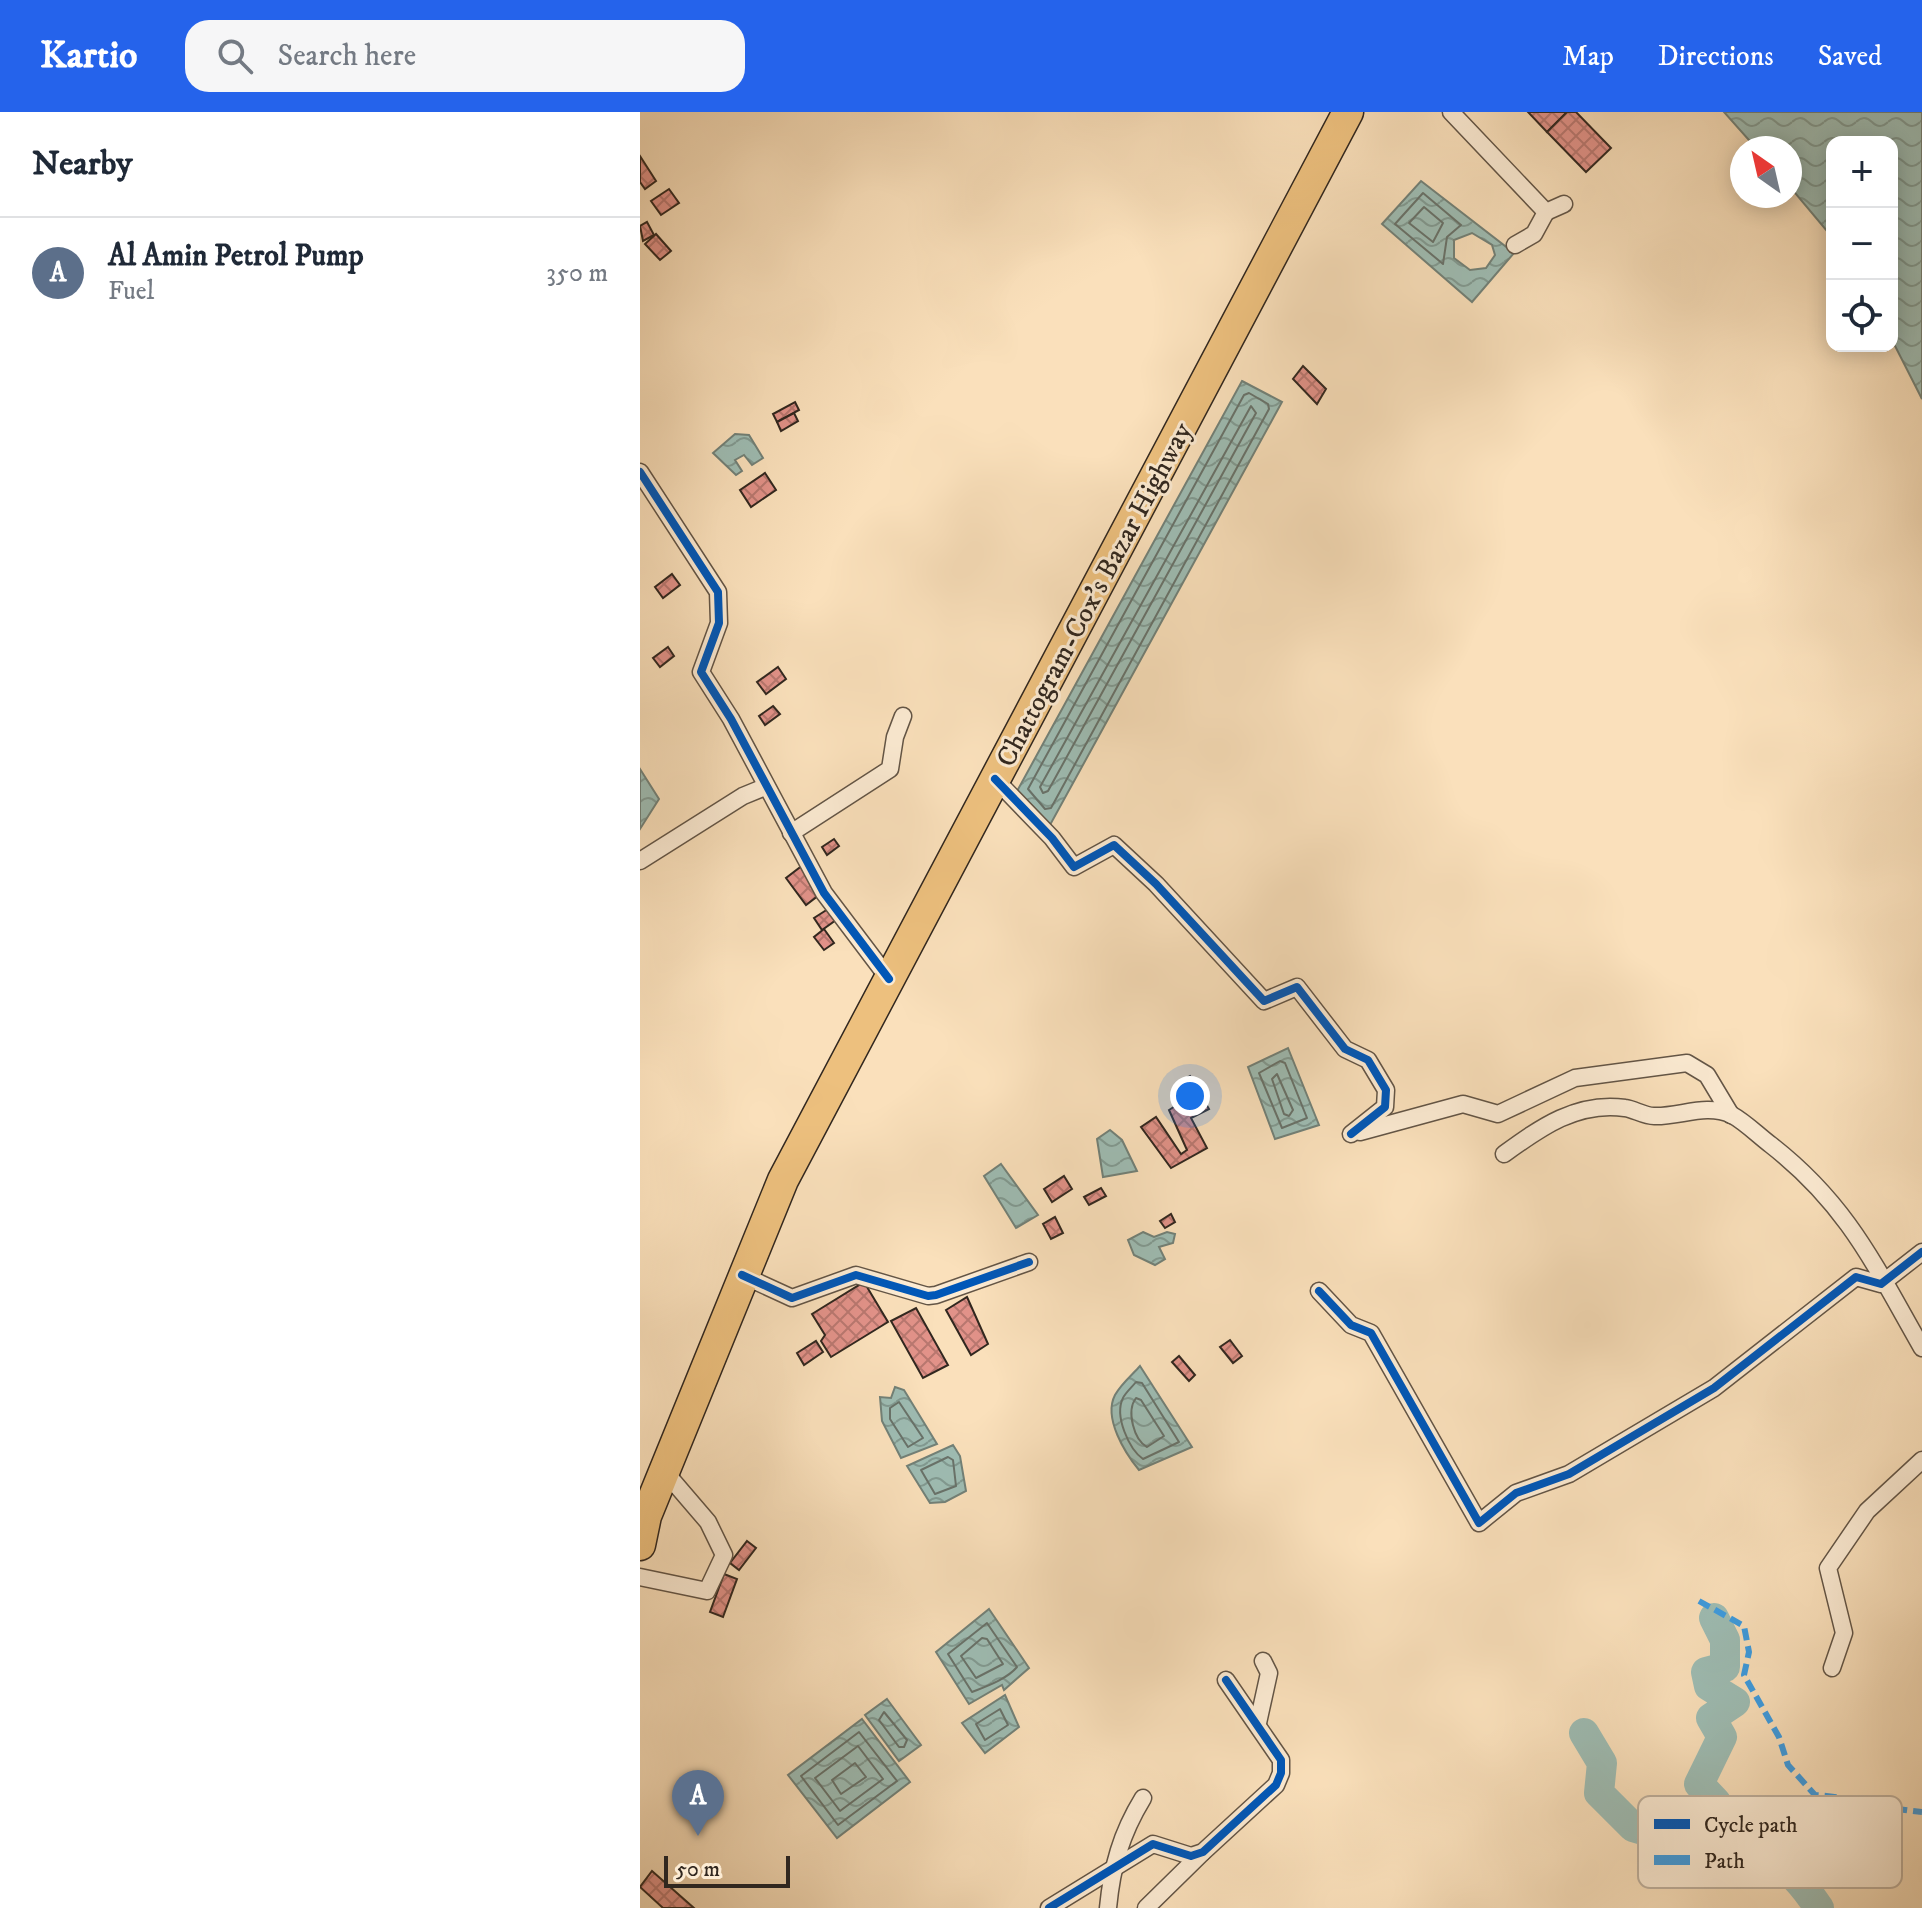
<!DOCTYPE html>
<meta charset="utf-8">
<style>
:root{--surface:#fff;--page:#f6f6f7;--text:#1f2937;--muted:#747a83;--line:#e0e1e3;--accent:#2563eb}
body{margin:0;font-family:"IM FELL DW Pica",serif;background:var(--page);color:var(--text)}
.controls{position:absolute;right:24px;top:24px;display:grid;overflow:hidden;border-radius:16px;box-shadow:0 4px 20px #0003}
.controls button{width:72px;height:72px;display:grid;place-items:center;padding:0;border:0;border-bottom:2px solid var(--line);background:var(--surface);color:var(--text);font:40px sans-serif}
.compass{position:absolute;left:1090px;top:24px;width:72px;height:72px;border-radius:50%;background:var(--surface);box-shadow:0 4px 20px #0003;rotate:326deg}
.scale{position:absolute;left:24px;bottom:20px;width:126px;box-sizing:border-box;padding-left:8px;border:4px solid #31271f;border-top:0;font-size:22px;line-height:28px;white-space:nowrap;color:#31271f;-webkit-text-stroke:6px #fcebd3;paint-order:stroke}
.you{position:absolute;left:550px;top:984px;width:28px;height:28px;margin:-20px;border:6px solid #fff;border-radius:50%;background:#1a73e8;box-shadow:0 0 0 12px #1a73e833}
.badge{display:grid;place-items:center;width:52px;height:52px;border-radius:50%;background:var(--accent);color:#fff;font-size:26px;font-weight:700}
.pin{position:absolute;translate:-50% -66px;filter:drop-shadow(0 2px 4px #0008)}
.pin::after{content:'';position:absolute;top:42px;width:28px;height:24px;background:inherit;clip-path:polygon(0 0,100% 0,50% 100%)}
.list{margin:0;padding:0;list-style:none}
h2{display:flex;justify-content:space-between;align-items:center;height:104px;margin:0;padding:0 32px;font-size:34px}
h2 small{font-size:26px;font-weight:400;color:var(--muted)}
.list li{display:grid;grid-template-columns:52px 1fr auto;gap:24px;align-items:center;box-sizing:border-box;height:112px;padding:0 32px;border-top:2px solid var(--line)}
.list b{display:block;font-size:30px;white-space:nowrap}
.list p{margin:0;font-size:26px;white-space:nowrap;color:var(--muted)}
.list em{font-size:26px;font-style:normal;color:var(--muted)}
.icon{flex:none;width:44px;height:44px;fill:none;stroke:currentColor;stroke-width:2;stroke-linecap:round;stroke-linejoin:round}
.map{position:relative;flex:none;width:1282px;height:1796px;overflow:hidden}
header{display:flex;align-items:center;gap:48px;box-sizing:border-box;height:112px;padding:0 40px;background:var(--accent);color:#fff}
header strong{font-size:38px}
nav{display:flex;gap:44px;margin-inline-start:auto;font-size:28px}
.search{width:560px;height:72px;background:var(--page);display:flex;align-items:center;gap:20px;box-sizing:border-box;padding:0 28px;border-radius:24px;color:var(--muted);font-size:30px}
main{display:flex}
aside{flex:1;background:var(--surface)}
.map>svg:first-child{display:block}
</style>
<header>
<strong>Kartio</strong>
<div class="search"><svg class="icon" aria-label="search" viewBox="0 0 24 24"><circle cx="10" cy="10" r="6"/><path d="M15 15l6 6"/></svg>Search here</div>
<nav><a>Map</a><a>Directions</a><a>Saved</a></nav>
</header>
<main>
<aside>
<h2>Nearby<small></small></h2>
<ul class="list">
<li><span class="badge" style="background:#5c6f8a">A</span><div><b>Al Amin Petrol Pump</b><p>Fuel</p></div><em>350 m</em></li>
</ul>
</aside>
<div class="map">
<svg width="1282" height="1796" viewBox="0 0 1282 1796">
<defs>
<pattern id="water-waves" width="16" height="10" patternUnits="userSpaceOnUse" patternTransform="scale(2)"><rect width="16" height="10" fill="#9ebdb4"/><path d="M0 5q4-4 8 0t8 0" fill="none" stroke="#819a92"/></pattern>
<pattern id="building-cross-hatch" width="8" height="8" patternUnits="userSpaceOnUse" patternTransform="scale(2)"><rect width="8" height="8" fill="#e29289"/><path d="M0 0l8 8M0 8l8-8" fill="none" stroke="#b8776f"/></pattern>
</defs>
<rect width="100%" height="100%" fill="#fae0bb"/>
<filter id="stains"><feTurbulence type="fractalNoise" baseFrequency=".0025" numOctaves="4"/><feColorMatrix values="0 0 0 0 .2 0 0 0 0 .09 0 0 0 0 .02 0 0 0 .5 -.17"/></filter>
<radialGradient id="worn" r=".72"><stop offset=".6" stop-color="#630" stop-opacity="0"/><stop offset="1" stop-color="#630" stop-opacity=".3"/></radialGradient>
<g fill="url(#water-waves)" stroke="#728178" stroke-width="2" fill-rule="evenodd">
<path d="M1084,0H1282V287L1252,228V30H1192V125L1150,75V36H1116Z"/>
<path d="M781,69L874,141L832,190L742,112ZM832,121L852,133L855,143L846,156L830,158L814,146V128Z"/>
<path d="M602,269L642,290L410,713L376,681Z"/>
<path d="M95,322L109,323L123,346L112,353L104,343L95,348L102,359L96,363L73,341Z"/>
<path d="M0,657L19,687L0,717Z"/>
<path d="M648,936L679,1013L635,1027L608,955Z"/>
<path d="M470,1018L482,1028L497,1059L463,1065L457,1027Z"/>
<path d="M361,1052L398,1103L376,1116L344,1064Z"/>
<path d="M503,1120L514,1125L527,1120L535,1122L533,1131L519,1135L525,1147L515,1153L494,1143L488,1128Z"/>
<path d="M500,1254L552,1335L499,1358C485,1341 463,1306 475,1283C481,1272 492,1263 500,1254Z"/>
<path d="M255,1275L264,1278L297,1332L261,1346L242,1309L240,1285L251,1286Z"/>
<path d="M313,1333L320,1344L326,1379L305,1390L290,1391L267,1354Z"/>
<path d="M349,1497L389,1556L364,1578L362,1573L329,1592L296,1540Z"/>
<path d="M365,1583L379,1615L345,1641L322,1611Z"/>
<path d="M247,1587L281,1633L259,1649L225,1603Z"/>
<path d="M222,1607L270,1670L197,1726L148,1663Z"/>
</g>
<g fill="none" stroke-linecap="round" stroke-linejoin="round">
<g stroke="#68726a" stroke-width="2">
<path d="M783,81L821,113L807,125L803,152L755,112Z"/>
<path d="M784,95L803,111L793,130L769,111Z"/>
<path d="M609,281L628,292L629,297L411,696L405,697L388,677L604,283Z"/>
<path d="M611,294L616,301L408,679L403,681L400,675Z"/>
<path d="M640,949L645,951L667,1006L642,1016L619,961Z"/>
<path d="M637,962L653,998L649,1004L644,1002L632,967Z"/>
<path d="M496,1270L502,1271L539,1330L503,1347C489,1337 474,1304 483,1286C485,1281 492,1275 496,1270Z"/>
<path d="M496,1286L501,1288L524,1324L507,1335C494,1328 486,1299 496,1286Z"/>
<path d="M259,1290L283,1326L268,1335L250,1307V1296Z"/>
<path d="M308,1345L313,1348L316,1374L295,1382L281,1358Z"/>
<path d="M347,1511L377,1555C367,1567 347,1574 332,1580L308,1542Z"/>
<path d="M342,1526L347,1527L363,1552L336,1566L321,1544Z"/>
<path d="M360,1597L368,1613L345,1628L336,1612Z"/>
<path d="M244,1600L267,1628L264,1635H259L239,1608Z"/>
<path d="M219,1620L257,1669L198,1713L161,1664Z"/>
<path d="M218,1634L243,1667L200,1699L175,1666Z"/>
<path d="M215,1651L226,1665L201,1682L192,1668Z"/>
</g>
<g stroke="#9ebdb4" stroke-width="30">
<path d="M1074,1506L1085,1528V1555L1066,1560L1069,1574L1095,1590L1071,1606L1082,1625L1059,1672L1076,1690V1714C1124,1736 1150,1752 1179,1796"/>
<path d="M944,1621L962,1651L959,1681L993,1715L1017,1722L1042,1702L1076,1714"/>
</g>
</g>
<g fill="url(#building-cross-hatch)" stroke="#31271f" stroke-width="2">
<path d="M888,0H927L907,20Z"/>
<path d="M927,0H936L971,36L946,60L907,20Z"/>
<path d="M0,44L16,69L5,77L0,70Z"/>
<path d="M29,77L39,91L21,103L11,89Z"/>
<path d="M7,110L14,123L3,129L0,114Z"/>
<path d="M16,122L31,139L20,148L5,132Z"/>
<path d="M663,254L686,277L677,292L653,267Z"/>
<path d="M155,290L159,298L137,310L133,302Z"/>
<path d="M154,301L158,309L141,319L137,310Z"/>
<path d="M125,361L136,378L111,395L100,378Z"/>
<path d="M32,462L40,473L23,486L15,475Z"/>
<path d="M28,535L34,544L20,555L13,546Z"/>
<path d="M138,555L146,567L126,582L117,570Z"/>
<path d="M133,594L140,602L125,613L119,604Z"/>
<path d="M194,727L199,734L187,743L182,735Z"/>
<path d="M163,753L183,780L166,793L146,766Z"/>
<path d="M188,797L196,808L182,818L174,806Z"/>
<path d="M184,817L194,831L184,838L174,825Z"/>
<path d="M550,964L569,997L551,1006L567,1036L531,1056L501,1015L516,1005L541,1042L547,1038L529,998L546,987L538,971Z"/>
<path d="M424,1064L432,1077L412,1090L404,1077Z"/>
<path d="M461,1076L466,1084L449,1093L444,1085Z"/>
<path d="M531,1102L535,1110L525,1116L520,1109Z"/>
<path d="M415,1105L423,1121L411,1127L403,1112Z"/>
<path d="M224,1170L248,1210L191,1245L181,1229L185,1223L172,1202Z"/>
<path d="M327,1185L348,1232L331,1243L306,1198Z"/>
<path d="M276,1196L308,1253L283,1266L251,1209Z"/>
<path d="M590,1228L602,1244L593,1251L580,1235Z"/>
<path d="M176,1229L183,1240L164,1253L157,1241Z"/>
<path d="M539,1244L555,1263L549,1269L532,1250Z"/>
<path d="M107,1429L116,1436L99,1458L90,1451Z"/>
<path d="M84,1462L97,1467L83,1505L70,1500Z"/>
<path d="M12,1759L54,1796H23L0,1775Z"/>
</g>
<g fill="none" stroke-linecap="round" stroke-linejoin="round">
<defs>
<g id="street">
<path d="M811,0L906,100L924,92"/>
<path d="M875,133L894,122L906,100"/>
<path d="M0,360L78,480L79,511L61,560L91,607L184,781L249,867"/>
<path d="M355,667L412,726L434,755L474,733L516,772L624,889L657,875L705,937L728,948L746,978L745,995L711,1022"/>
<path d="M151,721L250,657L255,625L263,604"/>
<path d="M0,749L103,684L125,675"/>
<path d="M720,1020L823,992L858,1002L935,966L1047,951L1067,963L1091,1003"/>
<path d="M864,1042C900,1016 937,989 985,996C994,997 1004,1004 1014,1004C1040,1005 1066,991 1092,1003C1105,1010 1119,1024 1131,1033C1208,1093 1235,1154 1282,1236"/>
<path d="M102,1163L152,1186L216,1163L288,1184L296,1183L389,1150"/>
<path d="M679,1179L711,1213L731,1221L839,1411L876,1381L929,1362L1074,1276L1216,1165L1241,1172L1282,1140"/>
<path d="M0,1465L67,1479L84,1443L68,1410L26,1361"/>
<path d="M1192,1556L1204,1521L1188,1456L1227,1399L1282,1348"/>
<path d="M618,1611L629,1561L623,1549"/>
<path d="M409,1796L513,1732L551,1744L563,1740L636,1673L641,1661V1648L586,1568"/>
<path d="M468,1796C472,1754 481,1722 503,1686"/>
<path d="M506,1796L562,1741"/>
</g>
<path id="highway" d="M0,1433L6,1404L143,1068L708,0"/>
</defs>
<use href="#street" stroke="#635546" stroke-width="19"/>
<use href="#highway" stroke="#31271f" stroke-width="33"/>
<use href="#street" stroke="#fcebd3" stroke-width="16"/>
<use href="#highway" stroke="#edc07e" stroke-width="30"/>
<path stroke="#3e9ce0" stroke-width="6" stroke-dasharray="12 6" stroke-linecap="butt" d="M1059,1489L1104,1514L1109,1540L1104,1563L1139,1625L1148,1653L1175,1683C1212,1685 1245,1697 1282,1700"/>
<defs>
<g id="cycleway">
<path d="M0,360L78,480L79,511L61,560L91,607L184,781L249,867"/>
<path d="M355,667L412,726L434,755L474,733L516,772L624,889L657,875L705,937L728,948L746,978L745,995L711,1022"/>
<path d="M102,1163L152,1186L216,1163L288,1184L296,1183L389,1150"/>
<path d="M679,1179L711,1213L731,1221L839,1411L876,1381L929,1362L1074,1276L1216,1165L1241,1172L1282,1140"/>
<path d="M409,1796L513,1732L551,1744L563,1740L636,1673L641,1661V1648L586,1568"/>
</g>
</defs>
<use href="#cycleway" stroke="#fcebd3" stroke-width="13"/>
<use href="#cycleway" stroke="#0057b8" stroke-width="8"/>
</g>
<g text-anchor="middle" stroke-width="6" stroke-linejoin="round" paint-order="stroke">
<g font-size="28" fill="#31271f" stroke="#fcebd3">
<text transform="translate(453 482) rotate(-62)" y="10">Chattogram-Cox's Bazar Highway</text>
</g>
</g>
<rect x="998" y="1684" width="264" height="92" rx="12" fill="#fcebd3" stroke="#bfb09d" stroke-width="2"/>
<rect x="1014" y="1707" width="36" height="10" fill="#0057b8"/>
<rect x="1014" y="1743" width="36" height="10" fill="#3e9ce0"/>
<g font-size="22" fill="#31271f">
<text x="1064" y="1720">Cycle path</text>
<text x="1064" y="1756">Path</text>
</g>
<rect width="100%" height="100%" filter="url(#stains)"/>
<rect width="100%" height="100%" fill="url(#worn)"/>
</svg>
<div class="controls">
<button>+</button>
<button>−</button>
<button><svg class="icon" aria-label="locate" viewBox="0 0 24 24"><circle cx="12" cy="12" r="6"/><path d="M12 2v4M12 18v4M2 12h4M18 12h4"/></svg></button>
</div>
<svg class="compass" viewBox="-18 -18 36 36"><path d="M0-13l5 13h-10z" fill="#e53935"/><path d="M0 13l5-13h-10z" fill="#747a83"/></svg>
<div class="scale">50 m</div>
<div class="you"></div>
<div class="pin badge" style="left:58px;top:1724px;background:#5c6f8a">A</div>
</div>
</main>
